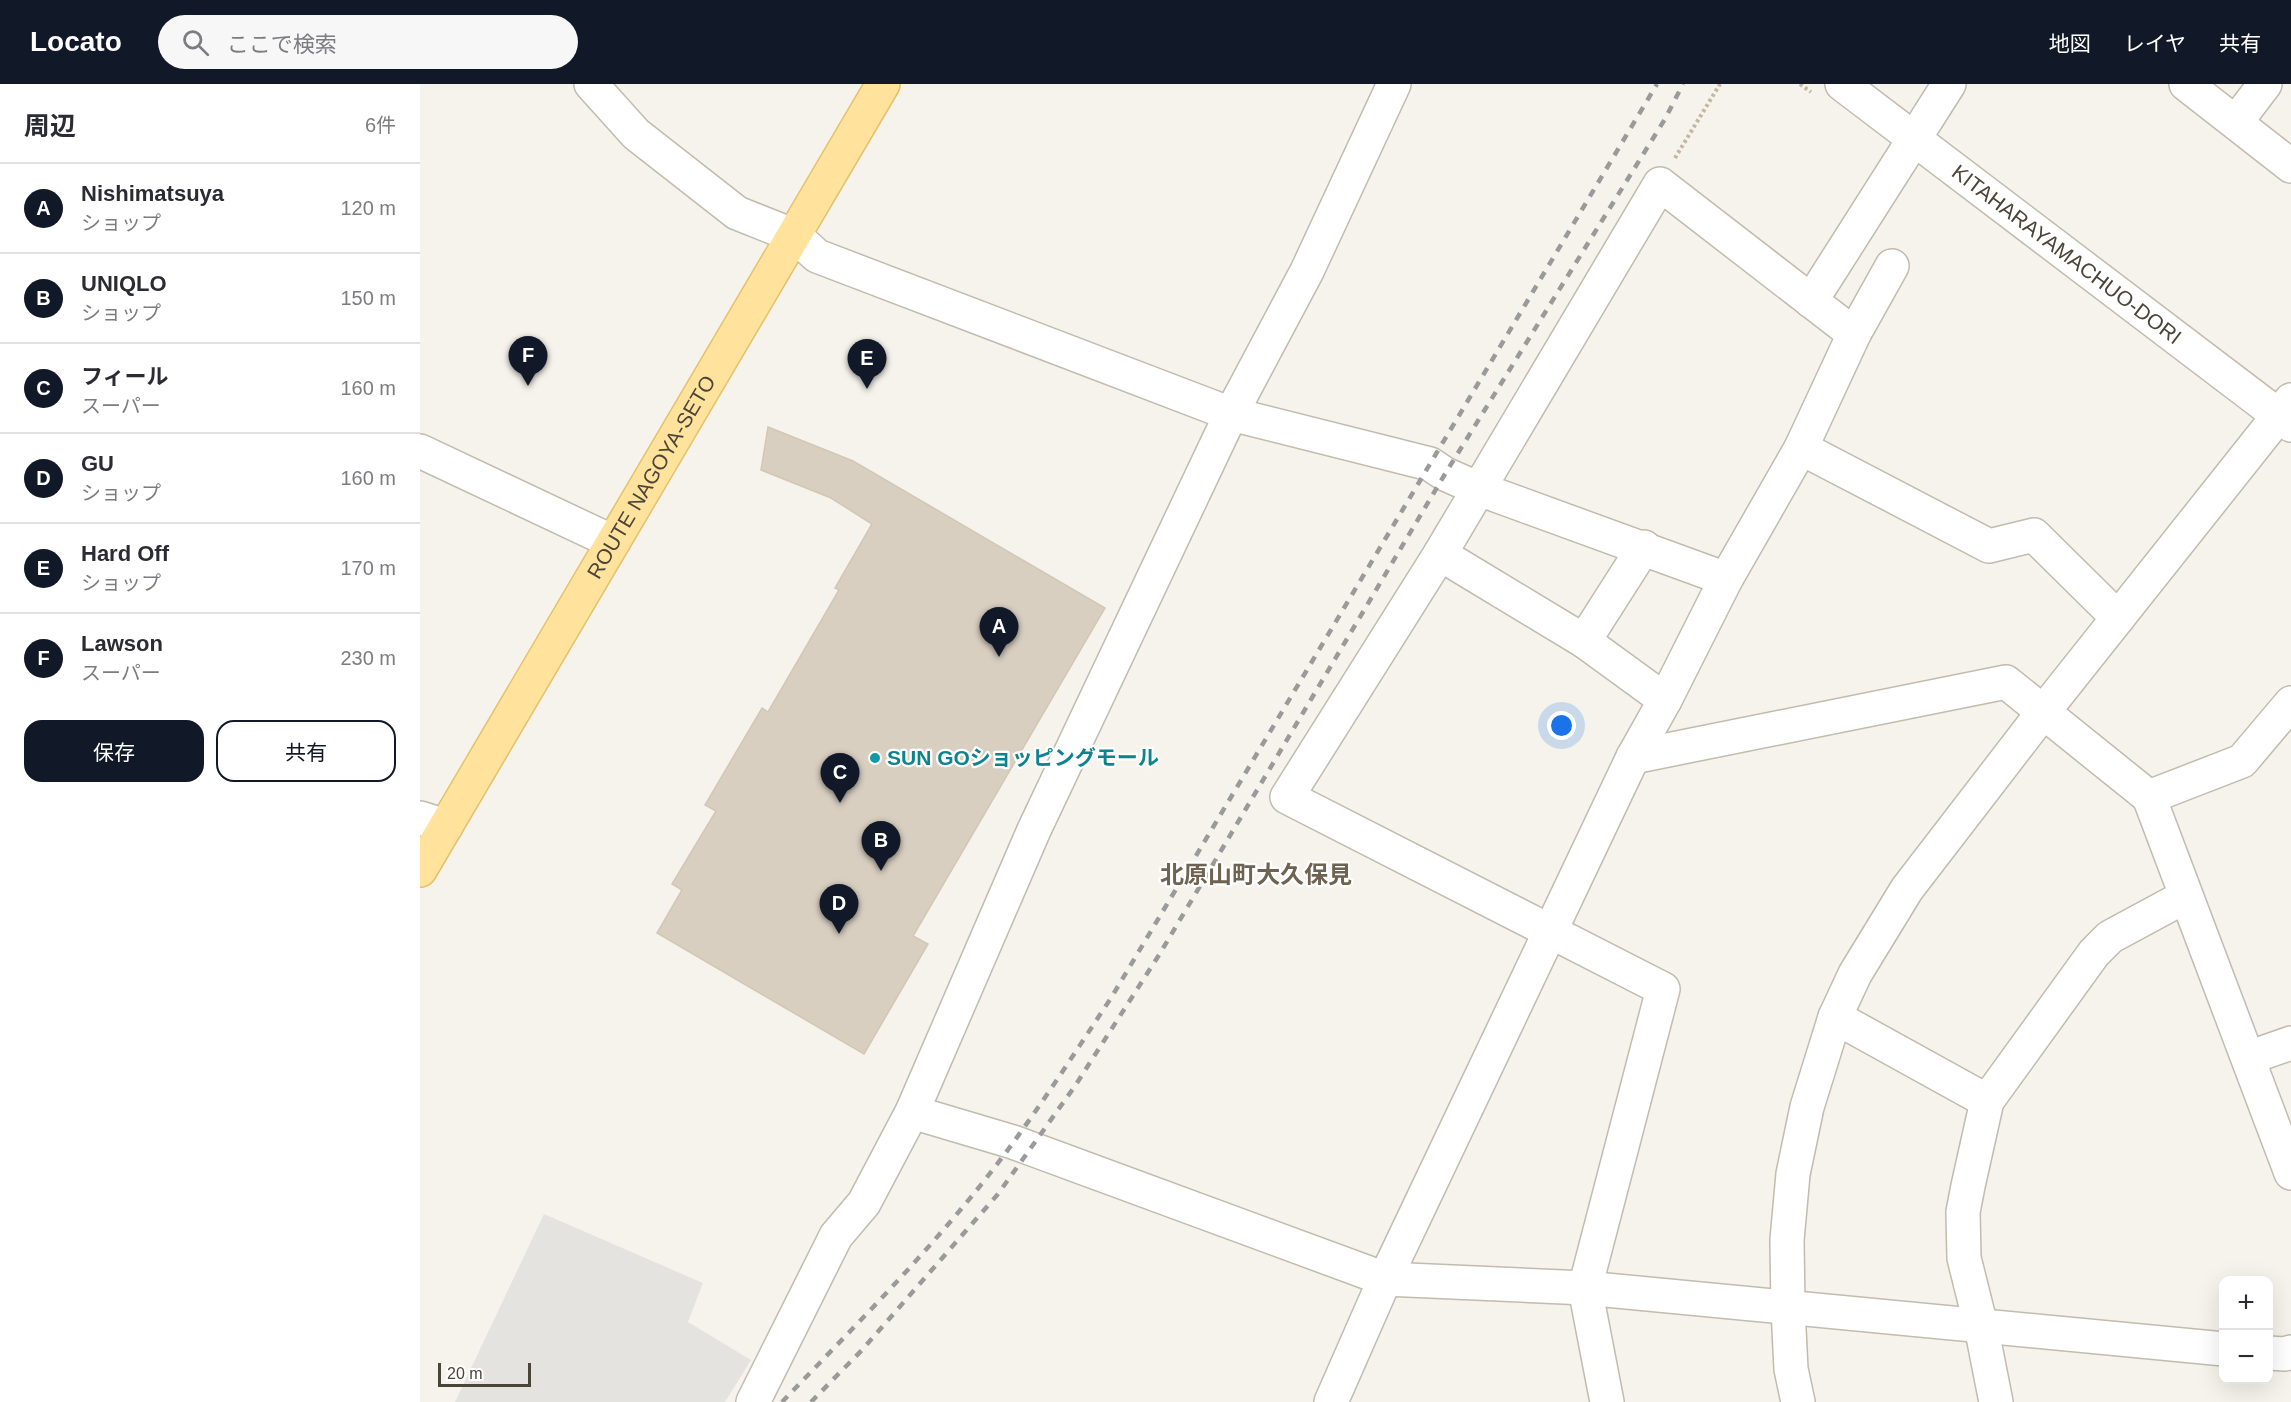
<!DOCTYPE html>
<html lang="ja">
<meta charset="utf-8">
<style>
:root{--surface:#fff;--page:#f7f7f7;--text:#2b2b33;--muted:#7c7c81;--line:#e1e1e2;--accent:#111827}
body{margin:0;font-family:Helvetica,"Noto Sans JP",sans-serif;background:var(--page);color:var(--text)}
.controls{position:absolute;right:18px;bottom:18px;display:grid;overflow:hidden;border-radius:12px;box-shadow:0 6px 24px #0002}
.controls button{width:54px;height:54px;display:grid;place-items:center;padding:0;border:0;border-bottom:2px solid var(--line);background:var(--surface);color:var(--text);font:30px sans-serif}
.scale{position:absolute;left:18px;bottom:15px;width:93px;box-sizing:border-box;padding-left:6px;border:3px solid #4b4439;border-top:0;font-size:16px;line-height:21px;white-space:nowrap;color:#4b4439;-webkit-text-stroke:4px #fff;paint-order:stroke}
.you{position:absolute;left:1142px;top:642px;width:21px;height:21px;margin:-15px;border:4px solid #fff;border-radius:50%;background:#1a73e8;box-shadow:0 0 0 9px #1a73e833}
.badge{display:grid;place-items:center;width:39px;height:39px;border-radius:50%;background:var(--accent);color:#fff;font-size:20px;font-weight:700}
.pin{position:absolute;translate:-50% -50px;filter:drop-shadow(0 2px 3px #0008)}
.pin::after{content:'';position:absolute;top:32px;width:21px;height:18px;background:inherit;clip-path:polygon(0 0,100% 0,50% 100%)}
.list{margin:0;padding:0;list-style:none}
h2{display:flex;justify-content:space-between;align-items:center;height:78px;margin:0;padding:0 24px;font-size:26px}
h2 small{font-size:20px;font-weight:400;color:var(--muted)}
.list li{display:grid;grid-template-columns:39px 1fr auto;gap:18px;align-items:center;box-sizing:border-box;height:90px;padding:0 24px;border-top:2px solid var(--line)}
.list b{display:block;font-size:22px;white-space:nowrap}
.list p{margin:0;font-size:20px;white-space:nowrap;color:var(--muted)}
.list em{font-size:20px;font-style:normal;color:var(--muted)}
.actions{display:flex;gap:12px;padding:18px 24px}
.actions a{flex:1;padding:14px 0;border:2px solid var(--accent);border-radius:18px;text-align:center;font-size:21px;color:var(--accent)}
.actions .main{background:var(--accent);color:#fff}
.icon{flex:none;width:33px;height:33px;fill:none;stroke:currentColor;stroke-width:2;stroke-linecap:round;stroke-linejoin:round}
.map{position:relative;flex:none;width:1871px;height:1318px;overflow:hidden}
header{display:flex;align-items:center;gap:36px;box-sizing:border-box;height:84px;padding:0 30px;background:var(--accent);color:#fff}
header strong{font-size:28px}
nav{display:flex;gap:33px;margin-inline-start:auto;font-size:21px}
.search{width:420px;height:54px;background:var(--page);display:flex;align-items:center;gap:15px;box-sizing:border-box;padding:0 21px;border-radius:33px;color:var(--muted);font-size:22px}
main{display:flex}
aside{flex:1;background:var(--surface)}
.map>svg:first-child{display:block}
</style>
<header>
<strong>Locato</strong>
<div class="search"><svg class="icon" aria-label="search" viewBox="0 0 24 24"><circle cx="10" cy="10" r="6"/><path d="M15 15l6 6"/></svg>ここで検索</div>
<nav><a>地図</a><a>レイヤ</a><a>共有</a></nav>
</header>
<main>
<aside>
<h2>周辺<small>6件</small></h2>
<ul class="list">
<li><span class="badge">A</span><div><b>Nishimatsuya</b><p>ショップ</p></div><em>120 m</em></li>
<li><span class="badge">B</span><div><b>UNIQLO</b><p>ショップ</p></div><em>150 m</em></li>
<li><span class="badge">C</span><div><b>フィール</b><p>スーパー</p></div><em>160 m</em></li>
<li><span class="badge">D</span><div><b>GU</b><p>ショップ</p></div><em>160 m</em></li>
<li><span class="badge">E</span><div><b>Hard Off</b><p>ショップ</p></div><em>170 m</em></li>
<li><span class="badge">F</span><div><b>Lawson</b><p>スーパー</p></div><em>230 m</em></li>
</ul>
<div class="actions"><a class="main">保存</a><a>共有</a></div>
</aside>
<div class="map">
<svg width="1871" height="1318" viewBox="0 0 1871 1318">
<rect width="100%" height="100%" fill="#f6f3ec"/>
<path fill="#e5e3e0" d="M124,1130L283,1199L268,1238L331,1276L305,1318H35Z"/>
<path fill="#d8cfc1" stroke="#d3c7b4" stroke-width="1.5" d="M348,343L433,377L685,524L493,852L508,860L444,970L237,849L262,806L252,800L296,727L285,721L342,624L348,628L419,506L415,504L452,440L411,414L341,386Z"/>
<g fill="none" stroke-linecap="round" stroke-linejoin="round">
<defs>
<g id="minor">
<path d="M171,0L216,50L317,129L375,152L397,172L811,330L1010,380L1025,390L1059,405L1306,495"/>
<path id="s1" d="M1422,0L1871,341"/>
<path d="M1766,0L1871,82"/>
<path d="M1816,38L1845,0"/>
<path d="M1391,217L1529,0"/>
<path d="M1381,364L1569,462L1614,451L1698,534"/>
<path d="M0,367L193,458"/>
<path d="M1020,470L1164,557L1245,616"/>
<path d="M1164,557L1224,463"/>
<path d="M1213,673L1586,598L1729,713L1822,677L1871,619"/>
<path d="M1729,713L1871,1089"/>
<path d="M0,734L26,742"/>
<path d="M1415,933L1567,1017"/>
<path d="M1828,974L1871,959"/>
<path d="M492,1028L593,1058L965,1195L1165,1204L1804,1265"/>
<path d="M1848,1269L1865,1270L1871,1268"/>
<path d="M333,1318L416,1152L444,1119L492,1028L614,746L811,330L887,187L974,0"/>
<path d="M911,1318L965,1195L1213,673L1245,616L1306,495L1381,364L1434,250L1472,182"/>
<path d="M1187,1318L1165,1204L1243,905L867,713L1020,470L1240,100L1434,250"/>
<path d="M1378,1318L1371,1285L1368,1225L1367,1156L1373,1090L1387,1023L1415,933L1435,890L1487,805L1624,627L1871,316"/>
<path d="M1576,1318L1561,1242L1544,1174L1543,1128L1548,1102L1567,1017L1674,869L1690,853L1766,812"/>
</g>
<g id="major">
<path id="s2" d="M0,786L463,0"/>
</g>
</defs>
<use href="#minor" stroke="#c2bbae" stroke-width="36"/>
<use href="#major" stroke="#e6c16a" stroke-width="36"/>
<g stroke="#c4b79f" stroke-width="4" stroke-dasharray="3 3" stroke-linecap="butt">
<path d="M1380,0L1391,8"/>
<path d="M1255,74L1300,0"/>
</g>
<use href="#minor" stroke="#fff" stroke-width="33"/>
<use href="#major" stroke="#ffe39c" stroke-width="33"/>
<g stroke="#9a9a9a" stroke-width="4.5" stroke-dasharray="8 8" stroke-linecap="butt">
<path d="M362,1318C431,1246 502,1175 564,1097C610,1039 650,976 691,914L1237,0"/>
<path d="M391,1318L442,1266L578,1110L655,1002L739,871L1025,390L1245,35L1263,0"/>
</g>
</g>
<circle fill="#0f9aa8" stroke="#fff" stroke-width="2" cx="455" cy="674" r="6"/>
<g text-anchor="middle" stroke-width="4.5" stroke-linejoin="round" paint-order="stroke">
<g font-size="21" fill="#4b4439" stroke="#fff">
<text dy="7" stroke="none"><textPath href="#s1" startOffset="282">KITAHARAYAMACHUO-DORI</textPath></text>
<text dy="7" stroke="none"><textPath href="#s2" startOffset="456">ROUTE NAGOYA-SETO</textPath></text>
</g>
<g font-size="21" font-weight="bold" fill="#0d838f" stroke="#fff" text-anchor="start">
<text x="467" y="681">SUN GOショッピングモール</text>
</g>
<g font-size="24" font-weight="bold" fill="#6e6250" stroke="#fff">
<text x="836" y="799">北原山町大久保見</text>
</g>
</g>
</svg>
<div class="controls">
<button>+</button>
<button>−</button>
</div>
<div class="scale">20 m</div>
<div class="you"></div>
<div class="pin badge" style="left:579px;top:573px">A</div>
<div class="pin badge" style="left:461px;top:787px">B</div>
<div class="pin badge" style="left:420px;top:719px">C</div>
<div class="pin badge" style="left:419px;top:850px">D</div>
<div class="pin badge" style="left:447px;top:305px">E</div>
<div class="pin badge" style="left:108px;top:302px">F</div>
</div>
</main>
